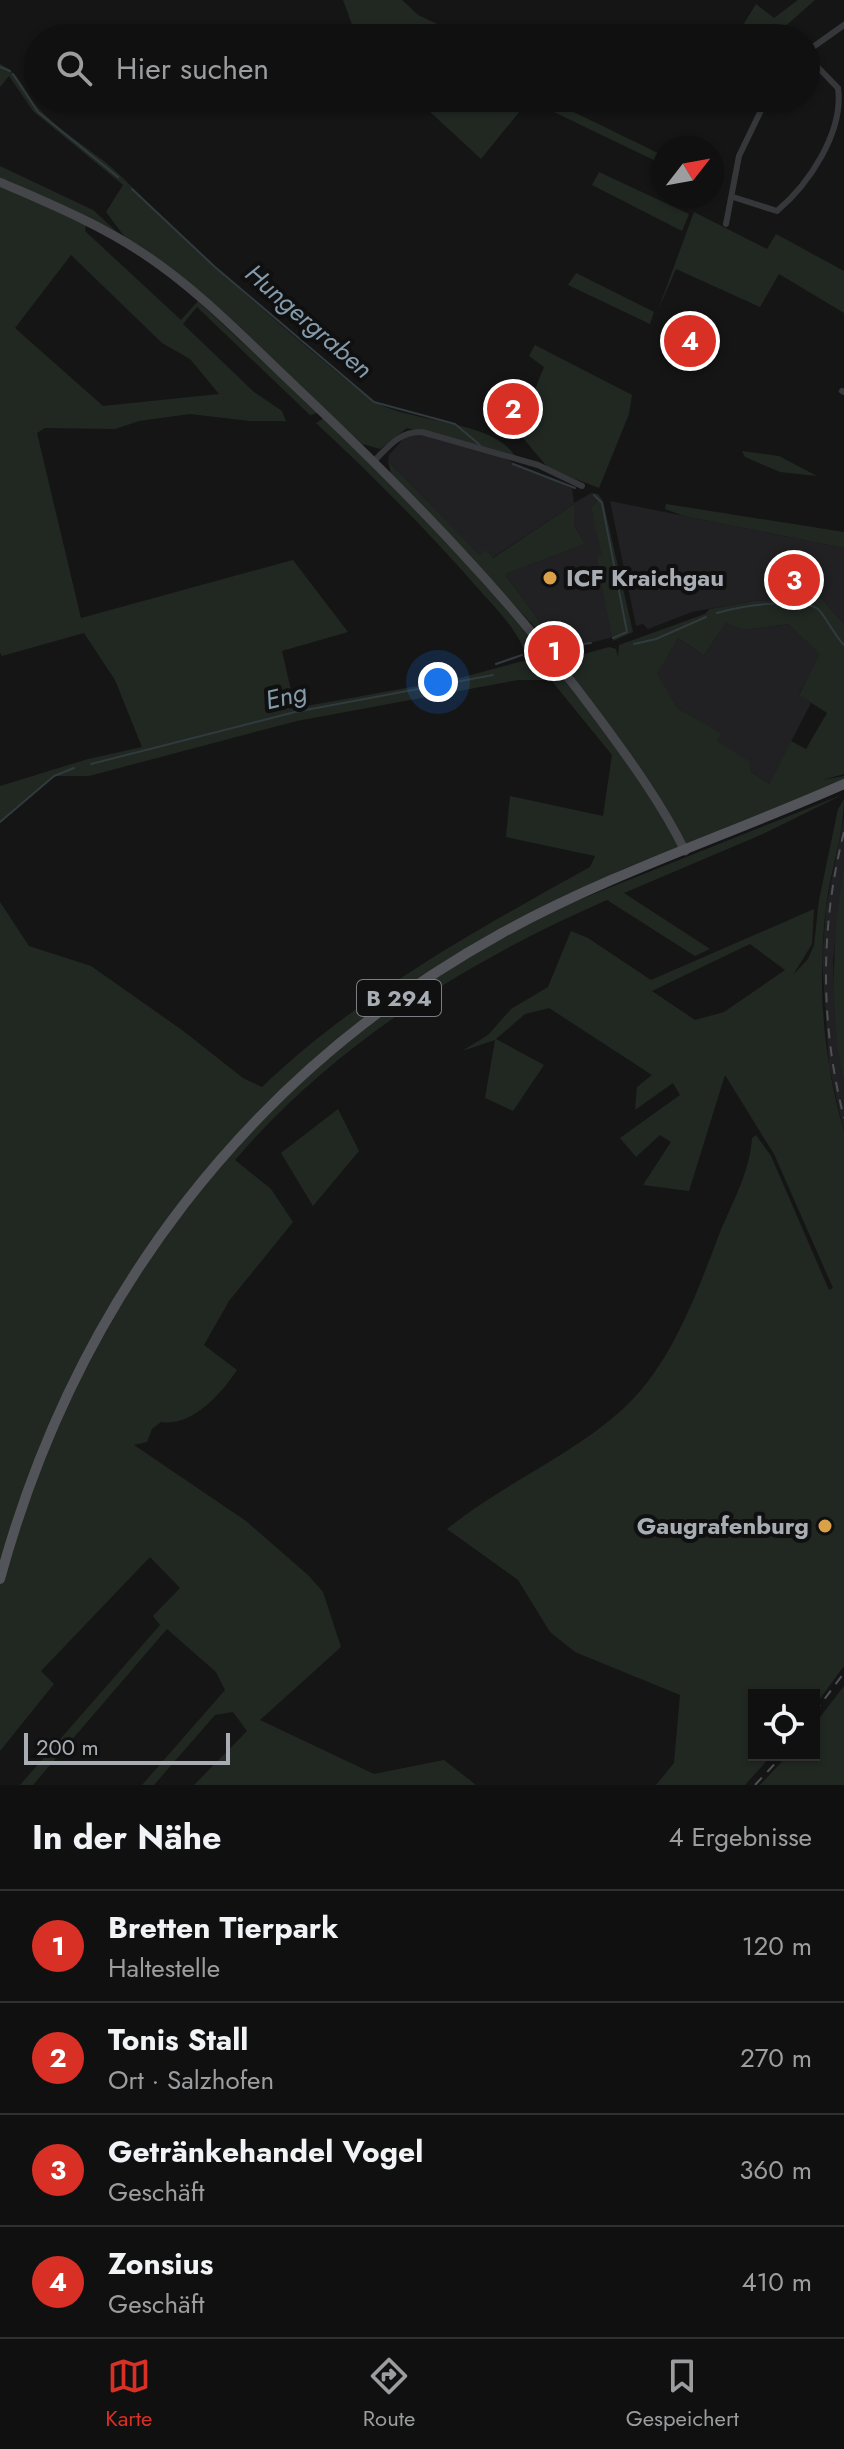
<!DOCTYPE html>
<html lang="de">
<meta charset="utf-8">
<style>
:root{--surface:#101010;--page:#1e1e1e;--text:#f1f3f6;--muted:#9c9d9f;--line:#303030;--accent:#d93025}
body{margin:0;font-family:Jost,sans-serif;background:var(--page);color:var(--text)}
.controls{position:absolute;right:24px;bottom:24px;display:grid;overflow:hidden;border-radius:0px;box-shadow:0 2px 6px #0004}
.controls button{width:72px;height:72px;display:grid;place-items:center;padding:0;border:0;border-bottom:2px solid var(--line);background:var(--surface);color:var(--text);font:40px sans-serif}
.compass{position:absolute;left:652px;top:136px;width:72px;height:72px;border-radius:50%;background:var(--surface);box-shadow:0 2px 6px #0004;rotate:59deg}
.scale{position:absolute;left:24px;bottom:20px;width:206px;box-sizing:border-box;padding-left:8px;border:4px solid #a8adb4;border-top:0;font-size:22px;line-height:28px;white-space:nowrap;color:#a8adb4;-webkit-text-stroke:6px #101011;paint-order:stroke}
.you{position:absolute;left:438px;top:682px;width:28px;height:28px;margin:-20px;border:6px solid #fff;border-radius:50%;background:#1a73e8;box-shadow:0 0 0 12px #1a73e833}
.badge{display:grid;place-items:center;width:52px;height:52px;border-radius:50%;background:var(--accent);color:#fff;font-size:26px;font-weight:700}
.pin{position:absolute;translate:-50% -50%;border:4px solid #fff;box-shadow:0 2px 8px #0006}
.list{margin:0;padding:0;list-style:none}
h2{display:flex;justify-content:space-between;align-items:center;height:104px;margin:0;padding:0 32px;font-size:34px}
h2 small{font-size:26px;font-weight:400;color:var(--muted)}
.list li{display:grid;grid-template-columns:52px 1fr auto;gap:24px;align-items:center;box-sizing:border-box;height:112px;padding:0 32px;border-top:2px solid var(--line)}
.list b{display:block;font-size:30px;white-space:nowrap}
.list p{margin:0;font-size:26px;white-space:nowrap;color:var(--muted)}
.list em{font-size:26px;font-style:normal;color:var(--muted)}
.icon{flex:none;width:44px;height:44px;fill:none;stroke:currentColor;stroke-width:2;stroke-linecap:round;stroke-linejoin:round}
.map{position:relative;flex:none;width:844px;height:1785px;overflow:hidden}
.search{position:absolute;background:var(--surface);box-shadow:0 2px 6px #0004;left:24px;right:24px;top:24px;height:88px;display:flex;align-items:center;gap:20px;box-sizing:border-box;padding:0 28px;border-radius:44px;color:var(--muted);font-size:30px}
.sheet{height:552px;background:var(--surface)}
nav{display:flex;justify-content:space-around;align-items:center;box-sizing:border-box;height:112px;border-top:2px solid var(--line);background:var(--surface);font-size:22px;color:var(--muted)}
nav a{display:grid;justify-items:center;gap:4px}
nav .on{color:var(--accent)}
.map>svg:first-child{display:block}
</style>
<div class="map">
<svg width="844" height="1785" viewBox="0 0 844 1785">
<rect width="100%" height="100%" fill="#151516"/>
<g fill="#212123">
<path d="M422,432L489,452L572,488L574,503L591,493L597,501L591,507L603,556L596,558L614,637L560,650L505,574L585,544L574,525V504L492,558L480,557L388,461L389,455L405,437Z"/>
<path d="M610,501L844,548V624L821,598L753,601L692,612L648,629L643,624L636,626Z"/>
<path d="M726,621L742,630L788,624L821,654L799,694L811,703L769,784L751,772L748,761L716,741L720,733L677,708L656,674L678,638L704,655Z"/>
<path d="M844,817V868L833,961L835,1012L844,1082V1131L829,1066L822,960L826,908Z"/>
</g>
<g fill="#212822" fill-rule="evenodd">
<path d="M343,0H402L418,15L468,38H357Z"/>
<path d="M798,0H815L772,38H735L756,4L774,18Z"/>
<path d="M0,64C22,74 26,97 43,113C67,137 99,154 123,178C197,253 282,329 366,396C402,425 491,417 515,456L407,428L380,449L362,444L251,339L124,236L106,212L123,185L33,111L9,76L0,87Z"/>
<path d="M415,98H545L664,156V165L529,100L481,159Z"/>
<path d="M0,166L93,210L116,231L0,177Z"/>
<path d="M599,172L689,214L682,231L592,185Z"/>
<path d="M0,185L86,225L85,231L181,320L198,301L318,413L310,415L197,307L183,324L254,392L282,411L286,421H250L190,414L139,421L115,429L45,428L37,433L81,618L293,560L348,632L282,651L295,708L456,679L527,660C520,630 494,607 475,585C425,528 372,475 316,423L324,418L432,523L541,650V655L528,659L533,664L552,663L609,647L616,649L618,657L619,645L705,614L710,609L753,601L821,598L844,624V774L822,780L844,776V784L623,869L516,925L844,794L765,833L624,893L710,949L695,956L607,900C469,960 333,1045 235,1160L271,1189L293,1222L229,1301L204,1345L237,1370C221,1394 192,1427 161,1422L152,1429L147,1442L134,1445L246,1521L308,1575L323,1592L341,1647L260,1720L374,1774L444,1760L476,1785H194L247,1731L233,1712L215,1715L154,1785H142L225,1690L216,1672L167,1629L33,1785H20L160,1625L153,1616L180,1588L150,1557L41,1671L54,1684L0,1751V902L29,946L91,966L182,1030L243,1078L262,1087C358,995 475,931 590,867L595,856L506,837L510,796L603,816L612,755L551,680H518L297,721L89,776H54L0,822V786L88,759L142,747L115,680L84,633L2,656L0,653ZM71,255L162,343L190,359L219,394L103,406L15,328ZM726,622L742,630L788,624L820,654L799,695L827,713L806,749L791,741L769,784L751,772L749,761L717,741L721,733L677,708L657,674L678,638L704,655Z"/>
<path d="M694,212L767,249L776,234L844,271V313L779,274L760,307L676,269L658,310Z"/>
<path d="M576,273L654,312L650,324L568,285Z"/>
<path d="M535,345L632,395L629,414L599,488L549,469L518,432L544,367L529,356Z"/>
<path d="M742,451L779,456L817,476L780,472L745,457Z"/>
<path d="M388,461L480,556L486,550L493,558L574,504V525L585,544L505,574L560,650L558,652L391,473Z"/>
<path d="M591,493L598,494L603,501L633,632L613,641L596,557L602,556L591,507L597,501Z"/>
<path d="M666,504L844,532V548L684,516L665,509Z"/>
<path d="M844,799C844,835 830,871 826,907C817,981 823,1060 844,1131V1666L814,1707V1695H754V1755H772L745,1785H656L674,1763L680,1695L575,1652L550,1632L518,1580L447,1529C502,1484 570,1457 623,1409C670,1366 695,1298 717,1240C730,1206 750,1174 752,1138L756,1135L771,1156L829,1290L833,1288L774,1154L725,1075L689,1191L643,1185L671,1142L660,1135L636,1157L620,1138L680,1095L673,1083L635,1110L637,1087L652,1075L549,1008L525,1014L496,1039L544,1065L513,1111L485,1098L495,1040L462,1051L488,1035L511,1009L548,987L571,931L588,938L651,980L814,909L812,944L793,975L808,959L814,945L819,900L838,809ZM750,944L785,970L724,1012L695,1020L652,991Z"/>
<path d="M844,868V1082C829,1012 832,939 844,868Z"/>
<path d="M338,1109L359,1151L313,1206L281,1153Z"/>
<path d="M844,1686V1785H760L788,1755H814V1725Z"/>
</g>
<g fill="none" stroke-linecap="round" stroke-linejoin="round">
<g stroke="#313a3f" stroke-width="2">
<path d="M0,67L10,71"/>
<path d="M13,74L38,112L118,177"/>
<path d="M132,189L215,267L374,402L455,424L480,445"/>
<path d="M513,464L575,488"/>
<path d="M594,495L602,503L627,632L613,638"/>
<path d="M717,613C738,607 800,596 818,609C825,615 834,635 844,645"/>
<path d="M634,644L656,639L706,617"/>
<path d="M560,647L591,643"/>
<path d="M496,664L522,655"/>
<path d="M91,764L295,712L493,675"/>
<path d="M0,822L54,776L74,768"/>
</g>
<g stroke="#36373a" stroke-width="6">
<path d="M806,52L844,25"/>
<path d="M733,197L777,211C809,184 844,132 838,88L806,55"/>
<path d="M726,224L739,156L767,98"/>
<path d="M842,391L844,392"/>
<path d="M374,461C389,446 400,431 422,432L538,465L582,486"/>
</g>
<path stroke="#44464a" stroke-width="9" d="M0,182C48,203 97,223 141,252C198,289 247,341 296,387C406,491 510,597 599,718C630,760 662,804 685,851"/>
<path stroke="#525459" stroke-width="10" d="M0,1579C76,1300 248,1073 502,933C611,873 731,834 844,784"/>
<g stroke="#4f5155" stroke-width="2" stroke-dasharray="10 8" stroke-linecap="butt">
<path d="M844,832C820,926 820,1024 844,1118"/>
<path d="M814,1713L844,1673"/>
<path d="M755,1785L783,1755"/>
</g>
</g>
<g fill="#dba148" stroke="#101011" stroke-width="3">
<circle cx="550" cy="578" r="8"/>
<circle cx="825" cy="1526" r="8"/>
</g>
<g text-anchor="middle" stroke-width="8" stroke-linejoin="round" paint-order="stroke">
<rect fill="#101011" stroke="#7a7e83" stroke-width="2" x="357" y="980" width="84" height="36" rx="6"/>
<g font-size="22" font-weight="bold" fill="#a8adb4">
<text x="399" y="1006">B 294</text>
</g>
<g font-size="24" font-weight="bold" fill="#a8adb4" stroke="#101011" text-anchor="start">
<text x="566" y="586">ICF Kraichgau</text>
<text x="809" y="1534" text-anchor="end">Gaugrafenburg</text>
</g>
<g font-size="26" font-style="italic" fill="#839bab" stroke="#101011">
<text transform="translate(309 321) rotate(41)" y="9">Hungergraben</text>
<text transform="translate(286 696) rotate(-13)" y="9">Eng</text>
</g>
</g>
</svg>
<div class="controls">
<button><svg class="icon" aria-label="locate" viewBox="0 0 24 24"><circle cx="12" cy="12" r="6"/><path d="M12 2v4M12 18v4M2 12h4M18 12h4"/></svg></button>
</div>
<svg class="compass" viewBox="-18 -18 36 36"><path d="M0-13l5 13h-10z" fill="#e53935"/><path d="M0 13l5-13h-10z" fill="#9c9d9f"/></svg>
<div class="scale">200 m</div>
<div class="you"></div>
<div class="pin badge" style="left:554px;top:651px">1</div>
<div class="pin badge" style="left:513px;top:409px">2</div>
<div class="pin badge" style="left:794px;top:580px">3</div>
<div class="pin badge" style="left:690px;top:341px">4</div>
<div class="search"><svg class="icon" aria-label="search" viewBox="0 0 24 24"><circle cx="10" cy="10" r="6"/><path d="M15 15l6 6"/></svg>Hier suchen</div>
</div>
<section class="sheet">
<h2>In der Nähe<small>4 Ergebnisse</small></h2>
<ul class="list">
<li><span class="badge">1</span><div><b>Bretten Tierpark</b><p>Haltestelle</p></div><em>120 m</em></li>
<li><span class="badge">2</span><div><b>Tonis Stall</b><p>Ort · Salzhofen</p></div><em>270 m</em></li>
<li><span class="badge">3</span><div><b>Getränkehandel Vogel</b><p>Geschäft</p></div><em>360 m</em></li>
<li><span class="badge">4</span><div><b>Zonsius</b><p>Geschäft</p></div><em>410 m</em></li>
</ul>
</section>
<nav>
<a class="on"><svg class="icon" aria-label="map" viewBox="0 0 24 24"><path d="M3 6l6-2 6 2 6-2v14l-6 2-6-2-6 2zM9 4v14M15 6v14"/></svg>Karte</a>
<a><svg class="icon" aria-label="directions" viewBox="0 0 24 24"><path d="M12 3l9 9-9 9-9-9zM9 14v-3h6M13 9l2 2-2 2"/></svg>Route</a>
<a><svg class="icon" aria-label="saved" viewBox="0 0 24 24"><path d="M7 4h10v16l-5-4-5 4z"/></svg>Gespeichert</a>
</nav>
